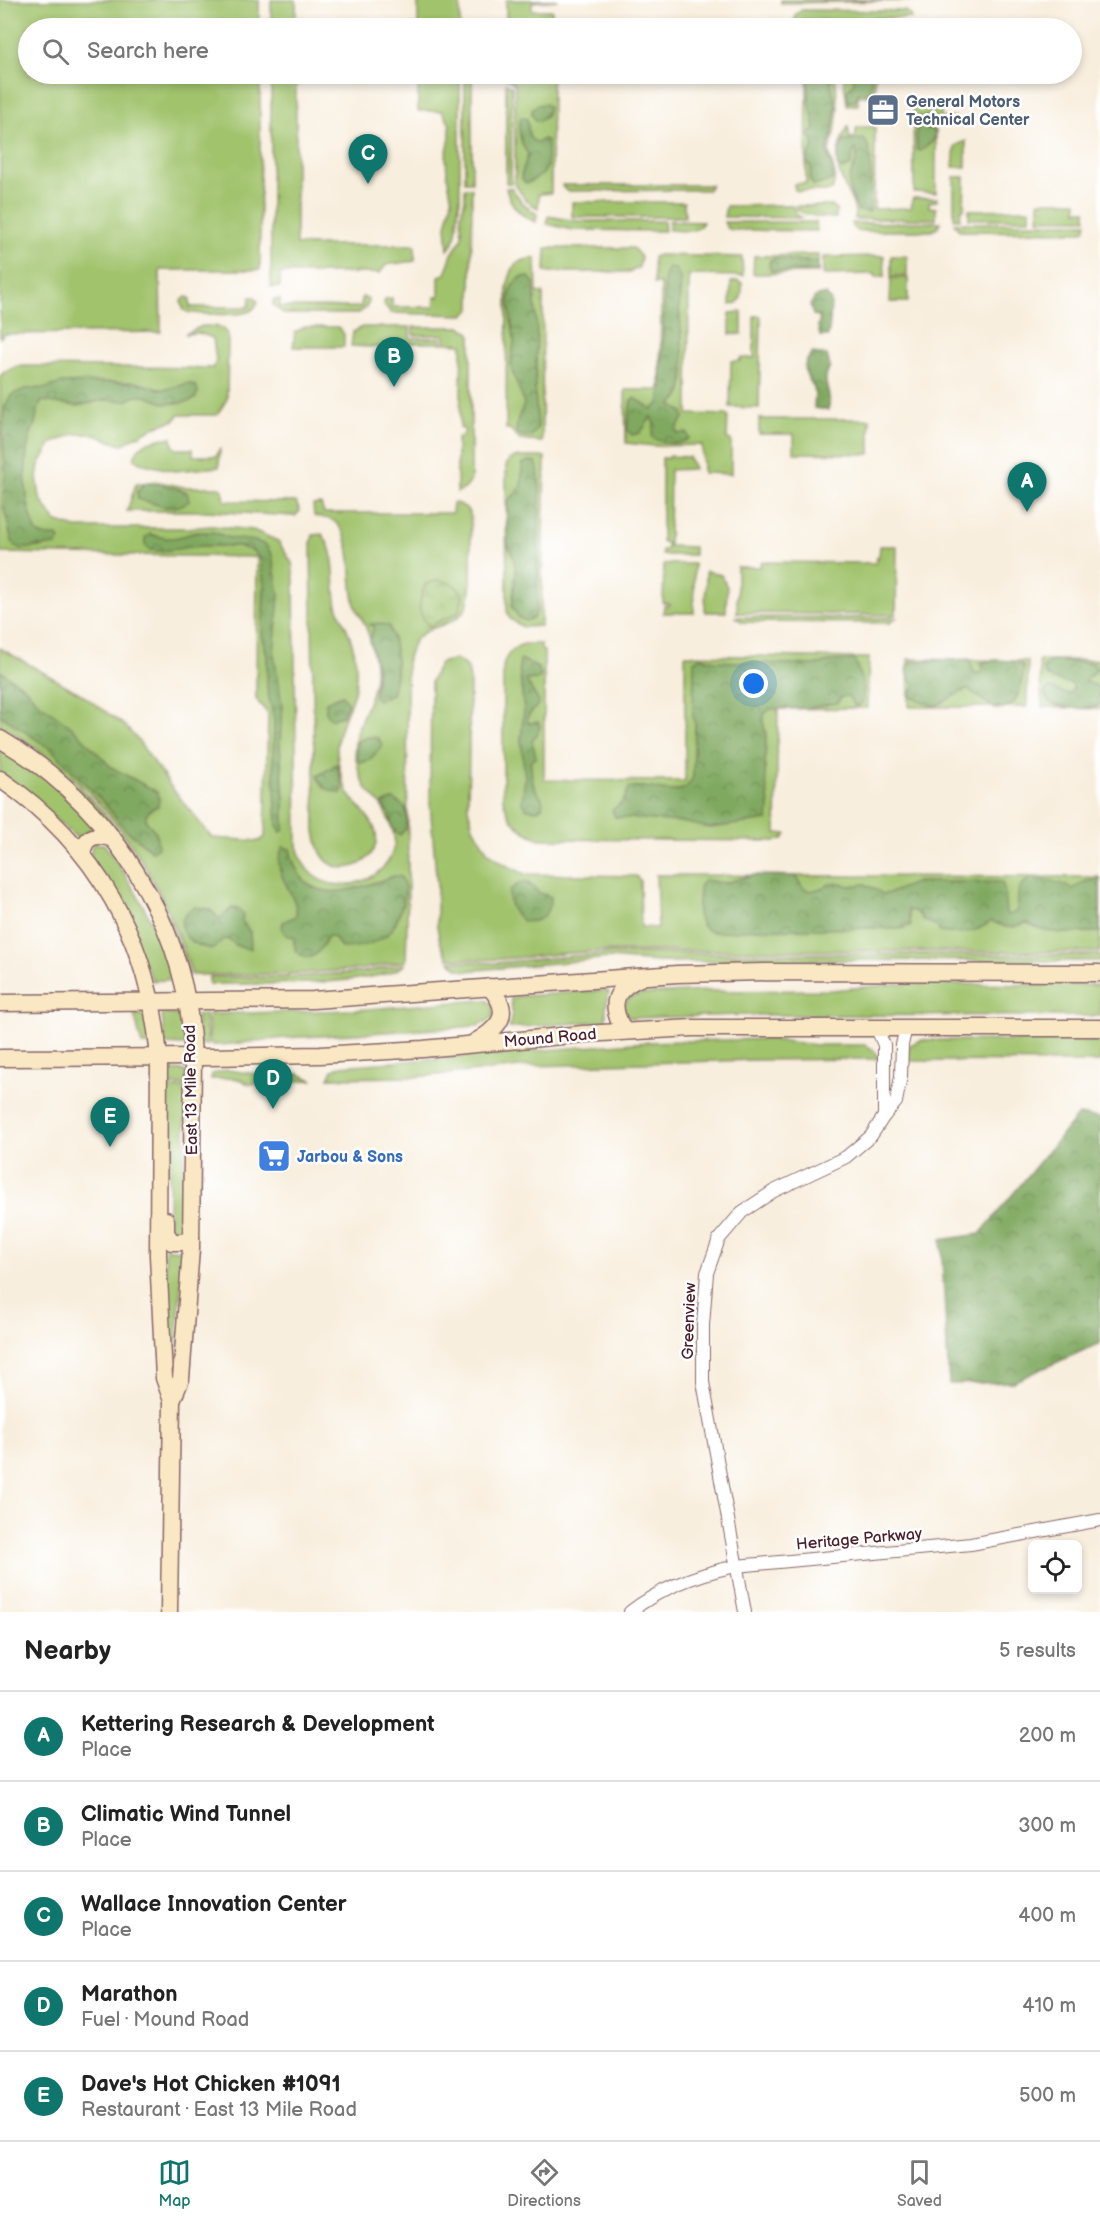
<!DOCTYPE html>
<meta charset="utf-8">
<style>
:root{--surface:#fff;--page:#f6f6f6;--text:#222;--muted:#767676;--line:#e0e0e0;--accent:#0f766e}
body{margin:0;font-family:"Balsamiq Sans",sans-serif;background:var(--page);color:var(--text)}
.controls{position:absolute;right:18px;bottom:18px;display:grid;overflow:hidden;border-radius:9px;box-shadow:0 3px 9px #0003}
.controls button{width:54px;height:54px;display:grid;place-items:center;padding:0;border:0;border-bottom:2px solid var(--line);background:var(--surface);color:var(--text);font:30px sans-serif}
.you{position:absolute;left:754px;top:684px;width:21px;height:21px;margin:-15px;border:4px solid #fff;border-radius:50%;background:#1a73e8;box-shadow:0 0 0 9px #1a73e833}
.badge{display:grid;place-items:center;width:39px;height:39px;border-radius:50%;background:var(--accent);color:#fff;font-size:20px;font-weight:700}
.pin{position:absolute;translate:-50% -50px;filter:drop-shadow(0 2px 3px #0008)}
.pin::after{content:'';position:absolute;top:32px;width:21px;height:18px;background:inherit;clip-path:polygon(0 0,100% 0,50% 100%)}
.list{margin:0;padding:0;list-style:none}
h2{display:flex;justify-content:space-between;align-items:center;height:78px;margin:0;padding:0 24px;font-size:26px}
h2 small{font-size:20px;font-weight:400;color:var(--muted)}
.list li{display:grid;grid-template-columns:39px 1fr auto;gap:18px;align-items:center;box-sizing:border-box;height:90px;padding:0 24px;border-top:2px solid var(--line)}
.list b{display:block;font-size:22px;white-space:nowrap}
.list p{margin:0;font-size:20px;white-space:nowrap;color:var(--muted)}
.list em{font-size:20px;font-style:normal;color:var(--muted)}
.icon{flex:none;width:33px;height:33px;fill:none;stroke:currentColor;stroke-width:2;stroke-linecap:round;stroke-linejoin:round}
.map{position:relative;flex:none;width:1100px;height:1612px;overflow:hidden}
.search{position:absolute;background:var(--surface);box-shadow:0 3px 9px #0003;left:18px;right:18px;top:18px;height:66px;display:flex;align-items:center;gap:15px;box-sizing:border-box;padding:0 21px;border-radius:33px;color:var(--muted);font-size:22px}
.sheet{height:528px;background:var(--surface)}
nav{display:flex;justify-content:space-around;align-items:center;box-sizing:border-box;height:84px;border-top:2px solid var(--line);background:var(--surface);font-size:16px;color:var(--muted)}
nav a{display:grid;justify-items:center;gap:3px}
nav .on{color:var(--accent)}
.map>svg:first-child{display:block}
</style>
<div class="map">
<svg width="1100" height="1612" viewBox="0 0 1100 1612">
<defs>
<pattern id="forest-crowns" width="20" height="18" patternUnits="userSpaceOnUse" patternTransform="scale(1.5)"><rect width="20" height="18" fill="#80a960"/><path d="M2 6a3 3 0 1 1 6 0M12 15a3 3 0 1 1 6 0" fill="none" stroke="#6b894f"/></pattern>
<pattern id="wetland-marsh" width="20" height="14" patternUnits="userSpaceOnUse" patternTransform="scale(1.5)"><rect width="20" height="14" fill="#a0c36c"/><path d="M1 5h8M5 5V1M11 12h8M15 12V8" fill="none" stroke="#8ba75e"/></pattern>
</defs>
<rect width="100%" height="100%" fill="#fff"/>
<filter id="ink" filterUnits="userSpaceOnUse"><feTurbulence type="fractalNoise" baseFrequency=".0167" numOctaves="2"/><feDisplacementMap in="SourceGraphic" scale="12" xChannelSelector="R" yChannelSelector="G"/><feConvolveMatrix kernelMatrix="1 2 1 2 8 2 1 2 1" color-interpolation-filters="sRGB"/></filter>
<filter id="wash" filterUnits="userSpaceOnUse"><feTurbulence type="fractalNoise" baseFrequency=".008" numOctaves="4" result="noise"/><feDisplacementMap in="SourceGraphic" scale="24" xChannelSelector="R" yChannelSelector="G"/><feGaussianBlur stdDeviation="1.35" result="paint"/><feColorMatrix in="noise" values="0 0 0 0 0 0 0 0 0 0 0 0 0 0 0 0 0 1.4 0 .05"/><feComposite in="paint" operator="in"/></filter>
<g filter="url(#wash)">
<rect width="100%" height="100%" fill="#f8eedd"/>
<g fill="#a0c36c" stroke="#75714c" stroke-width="1.5">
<path d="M0,0H259V28H28V74H260V270H160L161,332L4,334L0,338Z"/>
<rect x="271" y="0" width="25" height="28"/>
<rect x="418" y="0" width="42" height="28"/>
<path d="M506,0H558L532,2V10H552V28H506Z"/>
<path d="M781,0H938L781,3Z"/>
<path d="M802,10L906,11L909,13L911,18H875V28H853L850,20H803L802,28H800L795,23V15Z"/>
<path d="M271,74H296V245H415V261L386,265L380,273H280V287H271Z"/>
<path d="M418,74H460V200C455,218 461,235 448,250L446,226L452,200L447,175L446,156L450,137V125L442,111H418Z"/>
<rect x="465" y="74" width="7" height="108"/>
<path d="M506,74H552L551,193L539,194L538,208L526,201L515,184V87L514,83L506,78Z"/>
<path d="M807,74H835L838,109L835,133L829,151L835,175L833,189L829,191H799L795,190L794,184L806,183Z"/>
<path d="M843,74H875V96H858V105H847Z"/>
<path d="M506,83L512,87L511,184L506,183Z"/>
<path d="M913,103H929V128L936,130V193L914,192Z"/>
<path d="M933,103H941V118H956V125L939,124L933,117Z"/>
<path d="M848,127L850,138L856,137V129L858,127H875L874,209L911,208L913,198H937V201L929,202V207L936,208V219H855C856,206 850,198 845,187C834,165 835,148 848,127Z"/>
<path d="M966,141V167H953L955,146Z"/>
<path d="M954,177H965L964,209L961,210L960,219H954Z"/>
<path d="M562,185H711L708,190H701L568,191L563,188Z"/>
<path d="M465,188H472L471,309L464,315L391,313L384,304L385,299L392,298V307H434L435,297H439V276L445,274L452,254L462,238L461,214L465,200Z"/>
<path d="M506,188H512L522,203L537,214L536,222C520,216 510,205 506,188Z"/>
<path d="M1039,201H1077V210H1086V219H1039Z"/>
<path d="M572,202H684L685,217H572Z"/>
<path d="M791,205L797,215L803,218L724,217L726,206Z"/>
<path d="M795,206H832L836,210V218C823,218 807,217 796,209Z"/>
<path d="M1030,209V219H969V210Z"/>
<path d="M548,216L576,221H664L665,231L572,230L547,224Z"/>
<path d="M669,221L703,222C697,235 681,230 669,230Z"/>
<path d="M724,222H816L817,231L732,230L727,228Z"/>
<path d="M941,222L937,228L932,231H858L853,228L852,223Z"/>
<path d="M954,223H1087L1085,230L1079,232L960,231Z"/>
<path d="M546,248H633L641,257L639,267L631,272H545Z"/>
<path d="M659,255L742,257L743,276L689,275L688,414L728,415L727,439L731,440V474L703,473L702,445L655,446L626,443L625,390H660L661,284H654L653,257Z"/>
<path d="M818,255V273L753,274L754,256Z"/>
<path d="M884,256L885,276L876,277L875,274L823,275V257Z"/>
<rect x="891" y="256" width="16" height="20"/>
<path d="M536,258L537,293H543L542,442L520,440L510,429H506L507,287C512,267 513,260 536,258Z"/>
<path d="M891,278H908V302H890Z"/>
<path d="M738,281L742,283C742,294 743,304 730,305L731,282Z"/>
<path d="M186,297L190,298V307H249L250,297H255L258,302C255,307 254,310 248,312C240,315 190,316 184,310C182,308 182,305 181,301Z"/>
<path d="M362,297L368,299L369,302L365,309L357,314H284L273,305V300L280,299V307H361Z"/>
<path d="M742,312V334H730V313Z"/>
<path d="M754,316H760L761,318L759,408L730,407L731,361H740V358H754Z"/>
<path d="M202,326C213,326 224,324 228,337L227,399L217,415H179L175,420L156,426L121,445L92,434H74L51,444L39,465L37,476L40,498L55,521L76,528H187L212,526L253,530L278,541L292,563L294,580L297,845C299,856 305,869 314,876C341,896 388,880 394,846C397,833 385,810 377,800C373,795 368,792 365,786C360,776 356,763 355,752C351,726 377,699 375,669C375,656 370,637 365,625C362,618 357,612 355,605C348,581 356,540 335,522C330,517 320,518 314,516L313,505L321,504L324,513H452L453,503C463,504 469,508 471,518C469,540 476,594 464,611C454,626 428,625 416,639C412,644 409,654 407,661L408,885L406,961L362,969L290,974L192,975C156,861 104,787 0,725V648L81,694L124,725L137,739L172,788L212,838L259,841L265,837L268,714L256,699L257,557L0,553V376L3,373L17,366L213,368L216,361L213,338L199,333L185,334Z"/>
<path d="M305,327H338L344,334V347H293L295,332Z"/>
<path d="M362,327H410V337L412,338H441L443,343H396L395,348L351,346L353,332Z"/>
<path d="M413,327H460L467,330L471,335V480C468,487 464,491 457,492V438L463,435L465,431L460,427L462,344L445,343V337L443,335H413Z"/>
<path d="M759,419H870V454L794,453V434H759Z"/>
<path d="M172,437L173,445L176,449H193V456H216L220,448L219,467L174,471L140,463L134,459C137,441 157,439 172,437Z"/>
<path d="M669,456L689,457L694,469L670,470L669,546L694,547V555H662V550L667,549V543L662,542V458H669Z"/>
<path d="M515,457H545L541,626L523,627L510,619L507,611L506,466L509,460Z"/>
<path d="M155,481L184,487H219L223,490L225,501L296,502L300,511L295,516L206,511H127L136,484Z"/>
<path d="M322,534C337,553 333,578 336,600C337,611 343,619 347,629C355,648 359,672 354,692C349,712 337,726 337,748C337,761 342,781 348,792C357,808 380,822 376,843C372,864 342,877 326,860C319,853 317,841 315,831L311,543L313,535Z"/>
<path d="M880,546H897L896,615L737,613V567H760L761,562L876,563L877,557H879Z"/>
<path d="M664,564H694V613H663L664,606H669L670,604L663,603Z"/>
<path d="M706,571L721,575L727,587L726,612H705Z"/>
<path d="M736,617L896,618L890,623L742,622Z"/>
<path d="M524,644H541V650L544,651V780L685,781V655L869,658L867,708L778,709L776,833L787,834L783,839L775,841L540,839C519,830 509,823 503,799V666C506,655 513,647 524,644Z"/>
<path d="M456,659L468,668L470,679L468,808L473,827L487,851L504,864L525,874L636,876L640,880L641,927L658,928L656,875L1100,877V952C937,952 775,949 612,951C557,951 503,964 448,958L440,942L437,926V886L430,803L431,681L440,663Z"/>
<path d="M908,659L1028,661L1027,707H909Z"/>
<path d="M1039,660H1100V709L1042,707Z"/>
<path d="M0,729C100,788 155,864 189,975L188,976L135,859L0,732Z"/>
<path d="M0,746L55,785L95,827L77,838L0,772Z"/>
<path d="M93,843L104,844C134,885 159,931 175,979L153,981L90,854Z"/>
<path d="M610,953L1100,955V961L791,960L658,962L610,958L466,971L457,968L450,961L495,963Z"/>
<path d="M405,964C387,987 243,984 209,984V977H290L363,972Z"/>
<path d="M897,984L1100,985V1016L741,1015L636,1018C627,1018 624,1014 623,1005L631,997L642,994L707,991L832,990Z"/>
<path d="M606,990L609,992L606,1007V1021L509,1028L512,1013L511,997Z"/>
<path d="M483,1000L488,1001L494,1007L493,1017L484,1023L477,1026C413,1031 348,1034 284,1038C260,1040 236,1045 211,1045L209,1038L208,1014L355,1010Z"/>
<path d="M134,1014L147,1015L150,1045H142Z"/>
<path d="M162,1014L182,1015L185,1045L165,1044Z"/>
<path d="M205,1014L208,1045L199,1044L196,1015Z"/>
<path d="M768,1039L816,1045H865L874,1050L879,1059L756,1060L531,1066L415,1077L329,1078L333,1070L341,1066L647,1042Z"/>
<path d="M921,1040L1100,1041V1062L910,1061L907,1059L910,1045Z"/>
<path d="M166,1070L186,1071V1085H164Z"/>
<path d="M227,1070L264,1075L300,1074L312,1080L249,1084L235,1078L211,1079L212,1074Z"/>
<path d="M164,1088H186L183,1234L177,1236L169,1228V1166Z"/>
<path d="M165,1248L184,1251L174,1378H171Z"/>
</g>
<g fill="url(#forest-crowns)" stroke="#656446" stroke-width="1.5">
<path d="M808,74H832L831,84L836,107L832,135L827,149L833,170L832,180L814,186L810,180L811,167L806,162L814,145L809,134L815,129L809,101Z"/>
<path d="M847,74H869L872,80L870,92L858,93L855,101L848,102L847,90L854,83L853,76Z"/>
<path d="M545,104L549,107L546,117L539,121H536L532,115V109L538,105Z"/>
<path d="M916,116L927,117L928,128L935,131L934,140L921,151L917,150Z"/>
<path d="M521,117L527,119C530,129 525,140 538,142L543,139L547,140V167L543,174L528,183L524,182L521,176L528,154C520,144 517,128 521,117Z"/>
<path d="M864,139C875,149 869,195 870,212L858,211C854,201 847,189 850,177C854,164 858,165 856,149L853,152L851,165L843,170L837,166V159L843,141Z"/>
<path d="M776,258C790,260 801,262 815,261L818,264V271H771L769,265L770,260Z"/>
<path d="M669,267C675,269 678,270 679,276C683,285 679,295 679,304C680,327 687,369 682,390C680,397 676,400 671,405L683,412L684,418L676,429L678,434L687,433L689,438C680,446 662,444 652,437L654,424L651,417L640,433L632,435L627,430L631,400L635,398L652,409L659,404L661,393L665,273Z"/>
<path d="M522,277H529L534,283L537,333L535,394L538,426C534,438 526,439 516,432L518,418L524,405C522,392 515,382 512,370C509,359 513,352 514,342C514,323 499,288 522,277Z"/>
<path d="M826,294L831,301C830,314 831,324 828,336H820L818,326L820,317L813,315L810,305L815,297Z"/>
<path d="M812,353L827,355L830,367C819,384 834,392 828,410L814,408C814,403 816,393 814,388C806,372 798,371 812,353Z"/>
<path d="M91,382H135L159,389H167L189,383L196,386L198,392L195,399L188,402L166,404L146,396H139L133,397L126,401L104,400L77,406L42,401C37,408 37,415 35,423C33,430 29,437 28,445C23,475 25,505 37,533L43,536H58L60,540L56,545L21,549L14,545L11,538L4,508L5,466L2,434L4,409L11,395L25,389L47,388L61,383Z"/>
<path d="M529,461L536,462L538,469L540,491L537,612L533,618L526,621L519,618L512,607L516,571L513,556L507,543V501C524,489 522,484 522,464Z"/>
<path d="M147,483C160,484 175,487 187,492L189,501C177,510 165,508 152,503C147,501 143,502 138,499L137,492L143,484Z"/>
<path d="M196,532H213L230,538L255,541L266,545L272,555L279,594L274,654L282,706L280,745L284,797V830L281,832L277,825L273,760L274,721L267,689V656L262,635L264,585L260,558L253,551L238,546H200L161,551L150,550L145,545V538L150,534C167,541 179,538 196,532Z"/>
<path d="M378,623L389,626C397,647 399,672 392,694L378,700L374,697L377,671L370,640L374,625H368Z"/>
<path d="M700,657L714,661L813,665L834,661L855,660L864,688L862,703L856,707L848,696L841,697L837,703L807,708L770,709L764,714L763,721L766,735L765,773L769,806L768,820L710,828L681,822L615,817L612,810L623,802L629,788C650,781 682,805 693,777L695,725L693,717L694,665V661Z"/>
<path d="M969,659L974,673H981L983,670L980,664C991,658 1012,660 1023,665C1025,674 1022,677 1021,685C1017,700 1013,709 995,709L968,689C956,693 947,702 934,706L911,697L910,694L915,684C908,678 904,670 911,662Z"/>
<path d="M523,660L538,668L541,675L539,679L526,680L539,702C537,710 528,711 527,720L529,723L538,722L540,726L538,733L532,741L536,757L530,762C532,769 531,780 534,786C537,795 545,796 542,807L538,810L527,809L522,802L525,778L521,739L524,710L519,667L520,661Z"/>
<path d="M1049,661C1056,661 1091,662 1094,664L1097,670L1086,679V682L1100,688V705C1085,711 1063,709 1049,702L1044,693L1049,688C1056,688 1059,694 1069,693L1074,688L1072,684C1061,681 1047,682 1043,669Z"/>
<path d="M0,671L23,686L38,702L74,729L111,767L157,792L159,799L158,806L151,809L146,815V821L156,832L158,847L152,851L125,829L105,804L52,750L0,715Z"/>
<path d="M342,695L348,703L342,716L331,719L326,713V702Z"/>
<path d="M368,737L378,738L383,746L368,761L360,763C356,756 355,749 357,741Z"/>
<path d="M337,764L343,789L341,793C328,791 322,788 317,776Z"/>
<path d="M394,799L406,808L407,827L400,835L392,829L390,815L382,804Z"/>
<path d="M283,847L290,849C302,912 352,890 394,876L401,877C403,882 405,885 405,891C405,900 395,930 387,935C374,944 357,948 341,948L334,937L328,936C320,950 315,965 296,952L293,937L286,935L282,929L283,922L296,916C300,894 268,874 283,847Z"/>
<path d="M753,875L795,876L803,888L810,891L824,888L829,884L836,883L850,886L865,884L883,894L890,893L917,882H1002C1007,893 1003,904 1007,915C1024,913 1015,900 1019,889C1027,870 1061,883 1073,889L1084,882L1100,879V932L1061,933L1046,931L1026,923L1013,927H1006L991,921C978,933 957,935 940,932L937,926L923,920C920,913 916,911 908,910L911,925C899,932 888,928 875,928C835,929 795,930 755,929C743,929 720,935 710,931C693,925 698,898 700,885L705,880L725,883Z"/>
<path d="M521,882C531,882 530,886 537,891C540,894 547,895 551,897C549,914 541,924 523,921C513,913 507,903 510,890Z"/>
<path d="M194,907L209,909L220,919L231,908L239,909L243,914L242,921L250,932L251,949C242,948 236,947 230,940L223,939L214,949C190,947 166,926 194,907Z"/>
<path d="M1078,1115L1100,1118V1343L1013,1382L949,1384L941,1240L980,1234Z"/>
</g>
<path fill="url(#wetland-marsh)" stroke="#75714c" stroke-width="1.5" d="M438,580C449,582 457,584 463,595L458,613L429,626C415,612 419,601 426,584Z"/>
</g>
<g filter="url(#ink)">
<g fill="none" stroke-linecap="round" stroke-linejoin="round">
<defs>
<g id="minor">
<path d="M876,1027L884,1045V1116"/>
<path d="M630,1612C661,1587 699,1574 736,1566L971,1544L1100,1520"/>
<path d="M745,1612L703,1382V1325L707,1273L719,1239L742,1212L774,1191L846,1157L871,1136L884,1116L896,1102L901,1076L902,1045L906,1027"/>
</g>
<g id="secondary">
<path d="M0,739C112,805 189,926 193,1057L191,1249L181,1379L172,1401L169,1612"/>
<path d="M0,779C97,845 150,941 159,1058L158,1255L164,1378L172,1401"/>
<path d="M82,854C85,835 97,833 113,839"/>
<path d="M0,1003L313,1000L677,974L764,972L1100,973"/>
<path d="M624,1031C609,1005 613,989 642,977"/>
<path d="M475,1042C501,1027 513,1012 489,987"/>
<path d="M0,1058L210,1057L320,1055L423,1049L583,1034L693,1028H1100"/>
<path d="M166,1220V1233L172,1242H184L191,1238"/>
</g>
</defs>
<use href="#minor" stroke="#876769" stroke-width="14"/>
<use href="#secondary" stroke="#876769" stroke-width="19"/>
<use href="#minor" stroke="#fff" stroke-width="12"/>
<use href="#secondary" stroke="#fae7c3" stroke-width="16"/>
</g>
</g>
<defs>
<symbol id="office-square" viewBox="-11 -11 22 22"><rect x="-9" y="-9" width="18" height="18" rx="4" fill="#5c6f8a" stroke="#fff"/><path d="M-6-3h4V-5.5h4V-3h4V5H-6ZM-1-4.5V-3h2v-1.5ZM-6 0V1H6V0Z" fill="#fff"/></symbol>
<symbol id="supermarket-square" viewBox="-11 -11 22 22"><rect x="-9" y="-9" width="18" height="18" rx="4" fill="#3f7fe0" stroke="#fff"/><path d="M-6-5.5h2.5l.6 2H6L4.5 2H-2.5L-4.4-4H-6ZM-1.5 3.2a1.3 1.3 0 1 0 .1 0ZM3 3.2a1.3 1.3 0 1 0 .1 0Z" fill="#fff"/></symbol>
</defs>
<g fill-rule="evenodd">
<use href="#office-square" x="864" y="91" width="38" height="38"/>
<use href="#supermarket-square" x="255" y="1137" width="38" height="38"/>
</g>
<g text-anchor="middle" stroke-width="5" stroke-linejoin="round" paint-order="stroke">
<g font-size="16" font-weight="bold" fill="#4e5e75" stroke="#fff" text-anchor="start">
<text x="906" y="107">General Motors<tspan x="906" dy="18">Technical Center</tspan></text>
</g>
<g font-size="16" fill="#4a1f2b" stroke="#fff">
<text transform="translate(550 1037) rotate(-5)" y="6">Mound Road</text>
<text transform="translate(190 1090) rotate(-91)" y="6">East 13 Mile Road</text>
<text transform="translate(688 1321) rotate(-88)" y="6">Greenview</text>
<text transform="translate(859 1538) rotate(-5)" y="6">Heritage Parkway</text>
</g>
<g font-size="16" font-weight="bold" fill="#366cbe" stroke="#fff" text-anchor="start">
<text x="297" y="1162">Jarbou &amp; Sons</text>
</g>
</g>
</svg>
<div class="controls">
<button><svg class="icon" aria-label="locate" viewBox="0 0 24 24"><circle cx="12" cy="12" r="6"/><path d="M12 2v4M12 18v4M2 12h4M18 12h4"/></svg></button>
</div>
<div class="you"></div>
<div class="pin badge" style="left:1027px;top:512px">A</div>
<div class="pin badge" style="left:394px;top:387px">B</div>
<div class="pin badge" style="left:368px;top:184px">C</div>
<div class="pin badge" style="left:273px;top:1109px">D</div>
<div class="pin badge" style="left:110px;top:1147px">E</div>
<div class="search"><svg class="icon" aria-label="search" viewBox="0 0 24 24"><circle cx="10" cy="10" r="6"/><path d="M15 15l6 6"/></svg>Search here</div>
</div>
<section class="sheet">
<h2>Nearby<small>5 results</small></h2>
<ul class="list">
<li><span class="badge">A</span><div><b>Kettering Research &amp; Development</b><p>Place</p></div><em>200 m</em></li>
<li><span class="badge">B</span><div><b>Climatic Wind Tunnel</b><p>Place</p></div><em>300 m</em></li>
<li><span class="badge">C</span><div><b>Wallace Innovation Center</b><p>Place</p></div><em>400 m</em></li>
<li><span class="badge">D</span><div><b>Marathon</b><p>Fuel · Mound Road</p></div><em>410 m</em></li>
<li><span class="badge">E</span><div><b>Dave's Hot Chicken #1091</b><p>Restaurant · East 13 Mile Road</p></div><em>500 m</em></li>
</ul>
</section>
<nav>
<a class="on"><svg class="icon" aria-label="map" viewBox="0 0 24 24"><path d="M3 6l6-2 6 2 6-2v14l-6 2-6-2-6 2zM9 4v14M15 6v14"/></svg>Map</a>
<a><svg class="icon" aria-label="directions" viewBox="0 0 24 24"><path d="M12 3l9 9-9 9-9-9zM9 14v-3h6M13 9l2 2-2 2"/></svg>Directions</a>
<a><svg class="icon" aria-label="saved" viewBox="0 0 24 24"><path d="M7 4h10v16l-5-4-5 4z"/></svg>Saved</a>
</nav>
